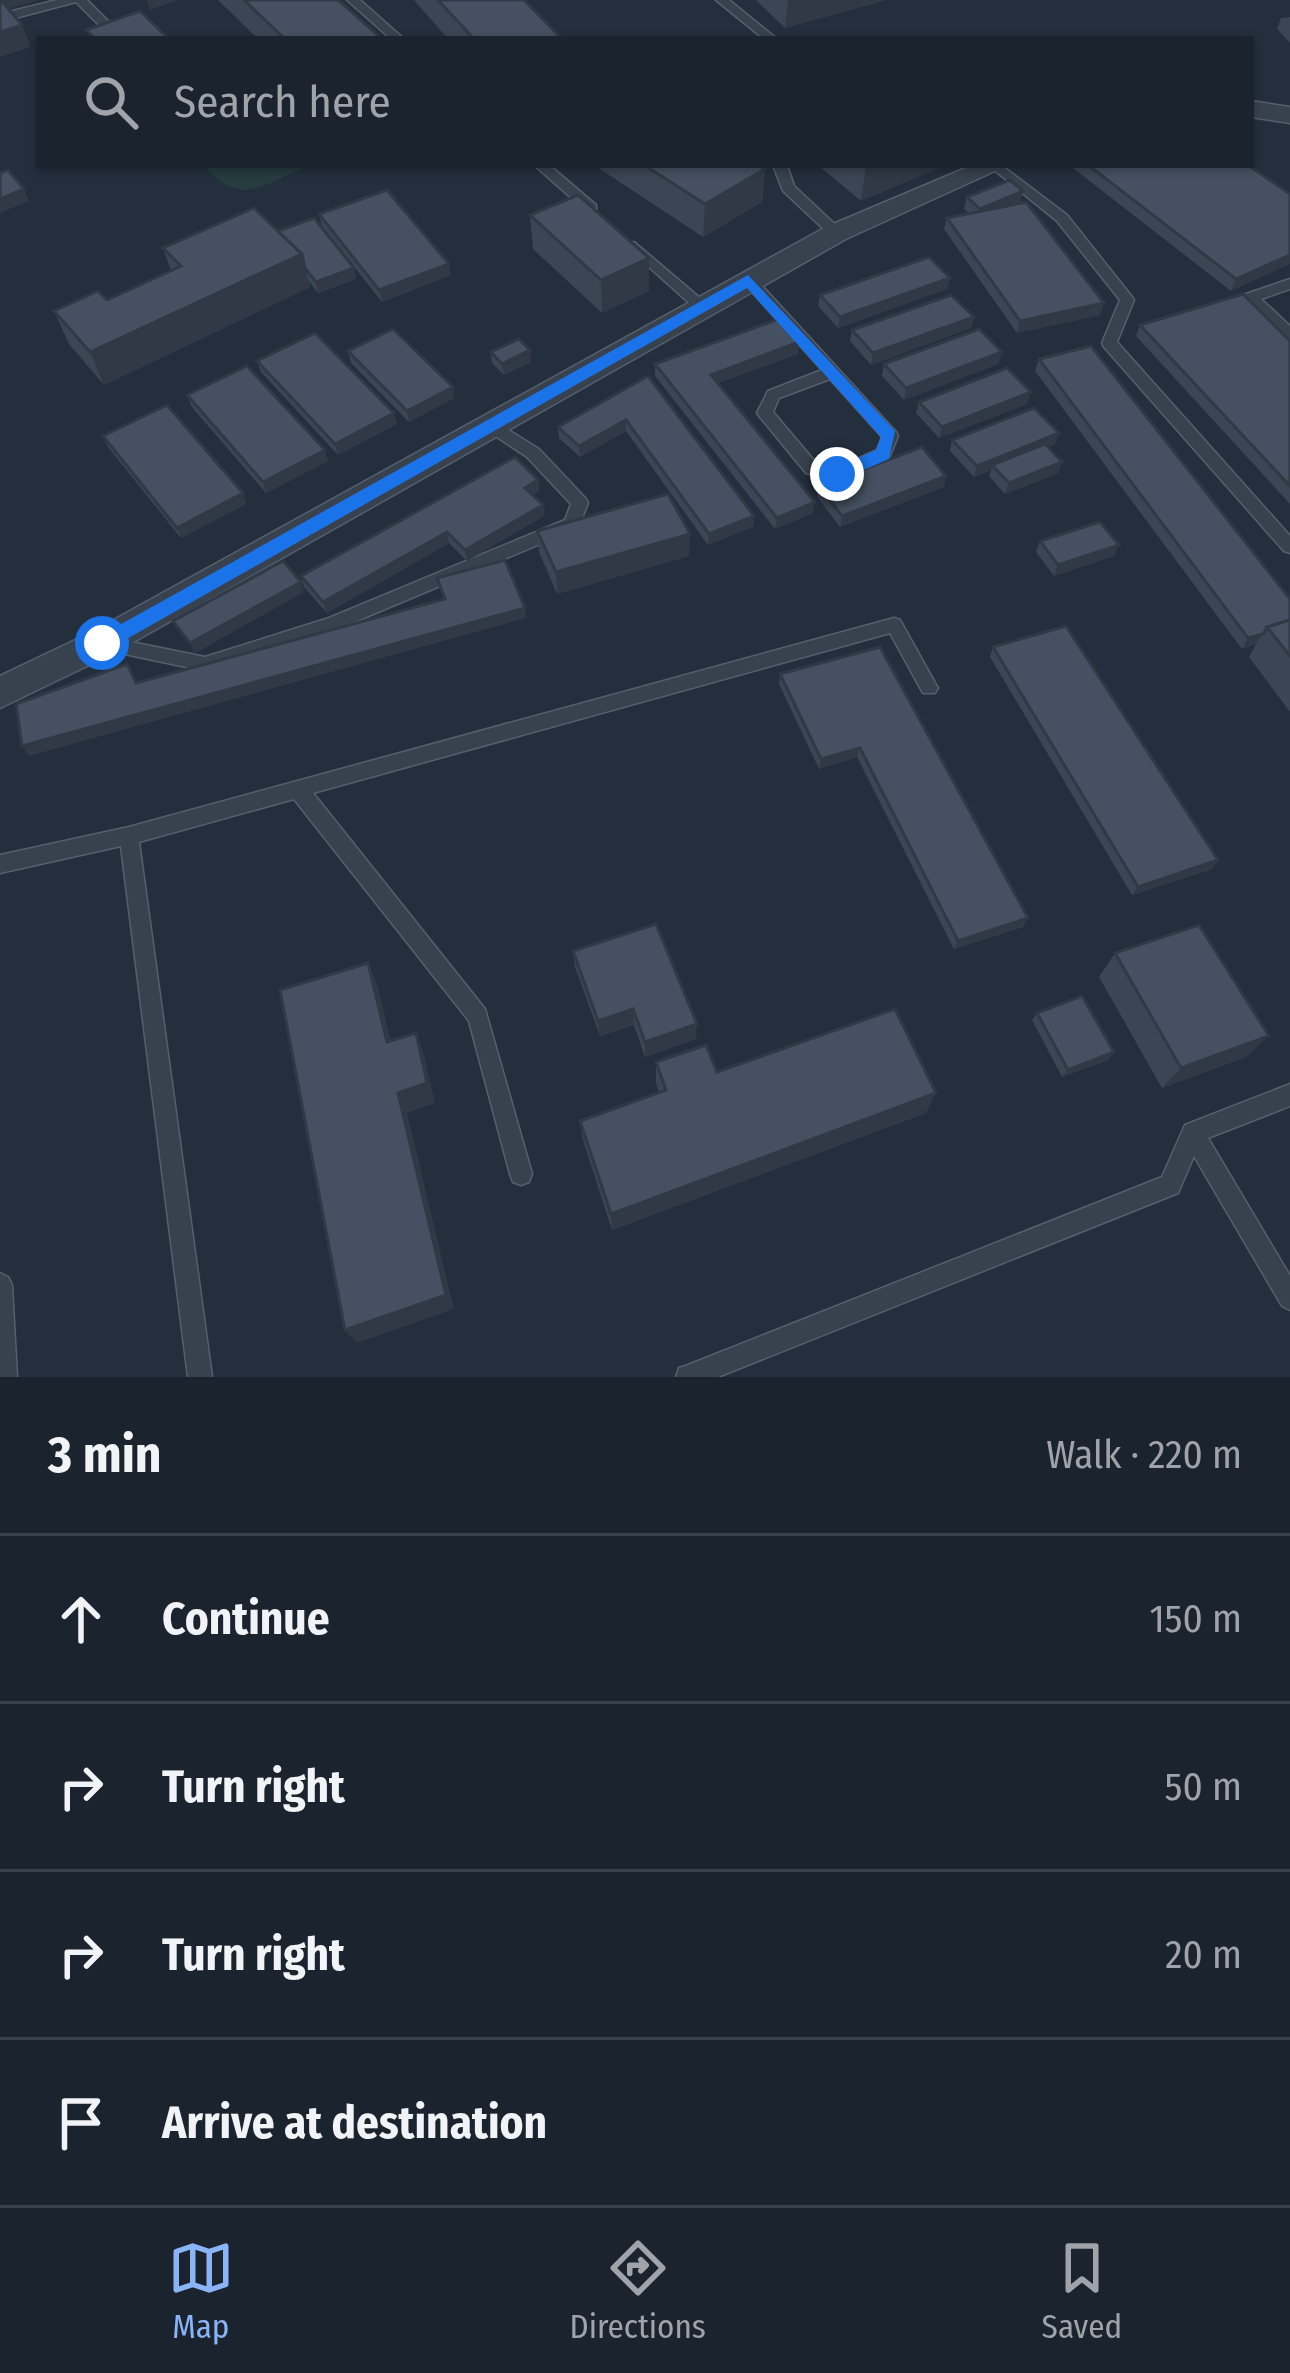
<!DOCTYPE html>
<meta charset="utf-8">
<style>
:root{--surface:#1b232e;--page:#282f3a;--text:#f1f3f6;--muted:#a0a4aa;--line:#39404a;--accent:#8ab4f8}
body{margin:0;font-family:"Fira Sans Condensed",sans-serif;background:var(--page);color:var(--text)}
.stop{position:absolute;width:36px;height:36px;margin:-27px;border:9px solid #1a73e8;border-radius:50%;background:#fff}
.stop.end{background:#1a73e8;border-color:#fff;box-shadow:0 3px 12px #0008}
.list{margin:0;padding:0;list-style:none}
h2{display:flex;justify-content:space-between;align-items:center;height:156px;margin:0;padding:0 48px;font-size:51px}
h2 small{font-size:39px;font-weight:400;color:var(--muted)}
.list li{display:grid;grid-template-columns:78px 1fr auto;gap:36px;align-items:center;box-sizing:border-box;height:168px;padding:0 48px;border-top:3px solid var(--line)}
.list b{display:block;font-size:45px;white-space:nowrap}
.list em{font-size:39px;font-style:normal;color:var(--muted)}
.icon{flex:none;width:66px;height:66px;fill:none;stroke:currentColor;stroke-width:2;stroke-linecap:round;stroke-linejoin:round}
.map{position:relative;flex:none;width:1290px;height:1377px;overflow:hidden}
.search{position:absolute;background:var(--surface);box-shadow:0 3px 9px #0004;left:36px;right:36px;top:36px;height:132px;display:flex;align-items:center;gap:30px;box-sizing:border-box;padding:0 42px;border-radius:0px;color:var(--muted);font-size:45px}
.sheet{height:828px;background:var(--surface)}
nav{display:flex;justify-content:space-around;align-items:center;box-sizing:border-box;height:168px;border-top:3px solid var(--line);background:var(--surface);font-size:33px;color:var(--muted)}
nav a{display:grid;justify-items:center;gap:6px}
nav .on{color:var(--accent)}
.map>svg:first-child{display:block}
</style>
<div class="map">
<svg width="1290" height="1377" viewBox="0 0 1290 1377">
<rect width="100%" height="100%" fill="#242f3e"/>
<path fill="#263c3f" d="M203,165H310C260,185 244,209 203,165Z"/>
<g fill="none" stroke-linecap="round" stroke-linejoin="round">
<defs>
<g id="service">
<path d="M57,0H87L116,29L106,32L76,2L0,22V14Z"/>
<path d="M347,0H360L404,39H391Z"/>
<path d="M716,0H729L777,39H764Z"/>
<path d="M534,165H549L596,205V211H586Z"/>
<path d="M773,165H787L794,186L841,230V236H831L783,191Z"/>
<path d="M988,165H1001L1067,215L1132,297L1134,300L1117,342L1290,536V553L1284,551L1104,347L1102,343L1120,300L1057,221Z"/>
<path d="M634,242L707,304V310H697L629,249L627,246Z"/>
<path d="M749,275L754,277L896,432L898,436L889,458L837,480L806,473L760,417L757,413L768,391L822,370L744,283V277ZM830,379L882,437L877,450L836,468L817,464L773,412L779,398Z"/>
<path d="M1290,279V289L1261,299L1290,326V340L1285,338L1244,297L1246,294Z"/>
<path d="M494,421L539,449L586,499L588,503L578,528L340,628L205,671L96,648L93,643L96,638L102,636L205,657L329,618L565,520L571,504L527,457L488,431L486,427Z"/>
<path d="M894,618L900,620L935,683L938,688L935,693H923L890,633L313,793L485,1009L532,1174L529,1182L521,1185L513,1182L510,1174L469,1021L294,799L139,842L212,1377H188L121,846L0,873V855L129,827Z"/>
<path d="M1290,1084V1106L1208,1138L1290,1276V1310L1282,1306L1194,1156L1178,1193L718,1377H676L679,1368L688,1365L1162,1177L1185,1125Z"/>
<path d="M0,1273L8,1277L12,1285L17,1377H0Z"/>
</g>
<g id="minor">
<path d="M1251,101L1290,107V123L1251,117Z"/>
<path d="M973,165H1008L846,239L114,653L0,708V676L90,633L826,227Z"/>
</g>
</defs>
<use href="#service" stroke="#565f6c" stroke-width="3"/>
<use href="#minor" stroke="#565f6c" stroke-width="3"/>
<use href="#service" fill="#38414e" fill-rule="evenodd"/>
<use href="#minor" fill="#38414e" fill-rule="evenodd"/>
</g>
<g fill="#3b4654">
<path d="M218,0H338L382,39H258Z"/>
<path d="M414,0H524L560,39H448Z"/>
<path d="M756,0H886L785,28Z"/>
<path d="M1290,17V43L1277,29L1281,18Z"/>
<path d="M594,165H758L765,169L762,202L703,237Z"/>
<path d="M818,165H946L861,201Z"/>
<path d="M1069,165H1248L1290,194L1231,291Z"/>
<path d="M1023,191L1020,203L1104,303L1100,315L1017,333L944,229L947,218L969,213L964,209L967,197Z"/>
<path d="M319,214L451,275L382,302L322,226Z"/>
<path d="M530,215L649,291L602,313L533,249Z"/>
<path d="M278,231L354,268L356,279L318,293L308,280L310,287L104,385L69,344L54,311L107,300L171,271L163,248Z"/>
<path d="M950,278L947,289L838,328L818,306L820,295Z"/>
<path d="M974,317L971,328L871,365L850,341L852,330Z"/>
<path d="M1140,325L1290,341V504L1136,336Z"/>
<path d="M530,350L531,362L504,375L492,363L491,352Z"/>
<path d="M348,351L454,398L409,422L351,363Z"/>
<path d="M1002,352L998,364L904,400L882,376L884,364Z"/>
<path d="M798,354L718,383L813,513L775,529L655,376V364Z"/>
<path d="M1039,359L1290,599V712L1249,657L1256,644L1242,649L1035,371Z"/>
<path d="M257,361L397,424L338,455L261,372Z"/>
<path d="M648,376L754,516L753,527L708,545L626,431L580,457L559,438L558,427Z"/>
<path d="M187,395L328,461L266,493L191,406Z"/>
<path d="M919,402L1027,404L939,438L916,413Z"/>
<path d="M1059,433L1055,444L1048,447L1062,462L1058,473L1005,494L989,476L991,470L974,477L950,451L952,440Z"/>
<path d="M103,436L246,504L181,538L108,447Z"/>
<path d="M946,476L944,487L840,527L817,497L819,486Z"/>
<path d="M538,480L539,491L533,495L543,505L544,516L467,561L449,543L327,613L304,587L301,576Z"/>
<path d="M537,531L689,556L557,594L539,552Z"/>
<path d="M1040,541L1114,556L1054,576L1036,552Z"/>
<path d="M880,647L1023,927L954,949L857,757L819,769L779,684L780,674Z"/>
<path d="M993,647L1218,860L1212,869L1132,895L990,657Z"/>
<path d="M573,951L696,1039L645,1057L634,1025L600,1036L575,967Z"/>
<path d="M1115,953L1246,1057L1162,1088L1099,977Z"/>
<path d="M1037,1013L1114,1052L1108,1060L1062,1077L1032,1020Z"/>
<path d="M656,1062L717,1072L926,1113L612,1230L583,1140L580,1121L659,1093L656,1083Z"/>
</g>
<g fill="#303945">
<path d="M0,0H40L0,11Z"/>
<path d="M147,0H178L150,10Z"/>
<path d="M788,0H886L785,28Z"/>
<path d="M22,25L31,47L0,57V32Z"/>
<path d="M871,165H946L861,201L866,167Z"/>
<path d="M765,169L762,202L703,237L705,204Z"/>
<path d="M24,189L29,201L0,213V199Z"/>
<path d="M1023,191L1020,203L978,220L980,209Z"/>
<path d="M302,254L310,287L104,385L90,352Z"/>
<path d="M1290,255V264L1231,291L1236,279Z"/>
<path d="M649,258V291L602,313L601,280Z"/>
<path d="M449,264L451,275L382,302L379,290Z"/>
<path d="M354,268L356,279L318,293L316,282Z"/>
<path d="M950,278L947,289L838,328L840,317Z"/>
<path d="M1104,303L1100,315L1017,333L1020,321Z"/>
<path d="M974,317L971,328L871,365L873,353Z"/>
<path d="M799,342L798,354L710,386L711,375Z"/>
<path d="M530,350L531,362L504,375L502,364Z"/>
<path d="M1002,352L998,364L904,400L906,388Z"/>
<path d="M453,387L454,398L409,422L407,411Z"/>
<path d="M1031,392L1027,404L939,438L942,427Z"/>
<path d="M394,413L397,424L338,455L335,444Z"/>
<path d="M626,420V431L580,457L579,446Z"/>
<path d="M1059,433L1055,444L996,468L992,465L991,470L974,477L977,466Z"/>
<path d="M325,450L328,461L266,493L263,482Z"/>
<path d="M1062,462L1058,473L1005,494L1009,483Z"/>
<path d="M946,476L944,487L840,527L842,516Z"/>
<path d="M538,480L539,491L526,499L525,488Z"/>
<path d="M243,493L246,504L181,538L177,528Z"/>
<path d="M815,502L813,513L775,529L777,518Z"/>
<path d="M543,505L544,516L467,561L465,550Z"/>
<path d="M754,516L753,527L708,545L709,534Z"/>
<path d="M447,532L449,543L327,613L323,602Z"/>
<path d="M690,534L689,556L557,594L556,572Z"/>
<path d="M1119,545L1114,556L1054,576L1058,565Z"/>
<path d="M301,582L304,592L194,654L190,643Z"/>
<path d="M525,608L526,618L29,756L22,746Z"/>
<path d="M1263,634L1256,644L1242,649L1248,638Z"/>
<path d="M860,748L857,757L819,769L821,759Z"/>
<path d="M1218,860L1212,869L1132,895L1138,887Z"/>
<path d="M1028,918L1023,927L954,949L958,941Z"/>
<path d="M368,963L378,987L396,1064L387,1042Z"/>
<path d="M633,1009L634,1025L600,1036L598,1021Z"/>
<path d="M697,1024L696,1039L645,1057V1042Z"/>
<path d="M416,1033L424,1055L435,1103L407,1113L454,1309L357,1343L345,1330L398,1093Z"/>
<path d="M1269,1036L1246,1057L1162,1088L1181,1068Z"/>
<path d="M1114,1052L1108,1060L1062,1077L1068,1070Z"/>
<path d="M936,1093L926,1113L612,1230L611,1214Z"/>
</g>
<g fill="#455162" stroke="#303945" stroke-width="3">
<path d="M0,0H1L22,25L0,32Z"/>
<path d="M244,0H338L382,39H285Z"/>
<path d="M438,0H524L560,37L553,39H474Z"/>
<path d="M140,11L169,39H95L86,30Z"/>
<path d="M644,165H758L765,169L705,204Z"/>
<path d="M1088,165H1248L1290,194V255L1236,279Z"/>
<path d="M8,170L24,189L0,199V173Z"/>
<path d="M1010,180L1023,191L980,209L967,197Z"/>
<path d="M387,190L449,264L379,290L319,214Z"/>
<path d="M578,195L649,258L601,280L530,215Z"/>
<path d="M1026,202L1104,303L1020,321L947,218Z"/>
<path d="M254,208L302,254L90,352L54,311L98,291L107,300L181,266L163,248Z"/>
<path d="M314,218L354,268L316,282L305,268L302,254L278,231Z"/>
<path d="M929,257L950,278L840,317L820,295Z"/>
<path d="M1243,294L1290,341V486L1140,325Z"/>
<path d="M951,295L974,317L873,353L852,330Z"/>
<path d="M779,319L799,342L711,375L815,502L777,518L655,364Z"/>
<path d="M393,329L453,387L407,411L348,351Z"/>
<path d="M979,329L1002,352L906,388L884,364Z"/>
<path d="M315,333L394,413L335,444L257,361Z"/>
<path d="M519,339L530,350L502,364L491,352Z"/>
<path d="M1091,346L1290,599V620L1267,627L1263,634L1248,638L1039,359Z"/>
<path d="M247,366L325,450L263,482L187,395Z"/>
<path d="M1007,368L1031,392L942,427L919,402Z"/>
<path d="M648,376L754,516L709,534L626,420L579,446L558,427Z"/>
<path d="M167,405L243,493L177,528L103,436Z"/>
<path d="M1034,408L1059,433L977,466L952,440Z"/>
<path d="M1045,444L1062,462L1009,483L992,465Z"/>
<path d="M922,447L946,476L842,516L819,486Z"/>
<path d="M515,457L538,480L525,488L543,505L465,550L447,532L323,602L301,576Z"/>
<path d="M668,494L690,534L556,572L537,531Z"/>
<path d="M1100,522L1119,545L1058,565L1040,541Z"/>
<path d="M505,560L525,608L22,746L16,704L127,664L136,683L445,599L437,578Z"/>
<path d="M283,561L301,582L190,643L173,621Z"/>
<path d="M1290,620V656L1267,627Z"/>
<path d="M1066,626L1218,860L1138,887L993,647Z"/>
<path d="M880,647L1028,918L958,941L860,748L821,759L780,674Z"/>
<path d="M656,924L697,1024L645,1042L633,1009L598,1021L573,951Z"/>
<path d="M1199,925L1269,1036L1181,1068L1115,953Z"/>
<path d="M368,963L387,1042L416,1033L427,1083L398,1093L446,1295L345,1330L280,990Z"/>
<path d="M1082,996L1114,1052L1068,1070L1037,1013Z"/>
<path d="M895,1009L936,1093L611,1214L580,1121L666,1090L656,1062L706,1045L717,1072Z"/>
</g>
<path fill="#1a73e8" d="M748,275L895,431L889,459L843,479H831V470L876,450L881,437L747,288L109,649H96V638Z"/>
</svg>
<div class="stop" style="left:102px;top:643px"></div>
<div class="stop end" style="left:837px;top:474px"></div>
<div class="search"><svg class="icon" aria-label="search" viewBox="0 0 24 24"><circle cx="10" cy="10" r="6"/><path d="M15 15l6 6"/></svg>Search here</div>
</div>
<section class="sheet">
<h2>3 min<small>Walk · 220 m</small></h2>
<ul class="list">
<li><svg class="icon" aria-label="ahead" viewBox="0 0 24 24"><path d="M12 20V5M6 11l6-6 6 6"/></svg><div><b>Continue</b></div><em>150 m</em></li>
<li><svg class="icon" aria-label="right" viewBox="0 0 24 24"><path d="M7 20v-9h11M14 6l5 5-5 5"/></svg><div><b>Turn right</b></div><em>50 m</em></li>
<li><svg class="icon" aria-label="right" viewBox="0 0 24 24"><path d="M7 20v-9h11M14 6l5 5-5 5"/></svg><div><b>Turn right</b></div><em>20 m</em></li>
<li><svg class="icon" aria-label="arrive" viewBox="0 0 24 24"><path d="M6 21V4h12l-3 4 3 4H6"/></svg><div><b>Arrive at destination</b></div></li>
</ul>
</section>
<nav>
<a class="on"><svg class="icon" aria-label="map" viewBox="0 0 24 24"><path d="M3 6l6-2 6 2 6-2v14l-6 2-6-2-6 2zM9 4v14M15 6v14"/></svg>Map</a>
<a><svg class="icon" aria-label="directions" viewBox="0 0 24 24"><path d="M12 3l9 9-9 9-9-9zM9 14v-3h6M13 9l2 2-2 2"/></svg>Directions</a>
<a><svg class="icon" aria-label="saved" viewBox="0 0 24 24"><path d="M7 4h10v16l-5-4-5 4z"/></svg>Saved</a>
</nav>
